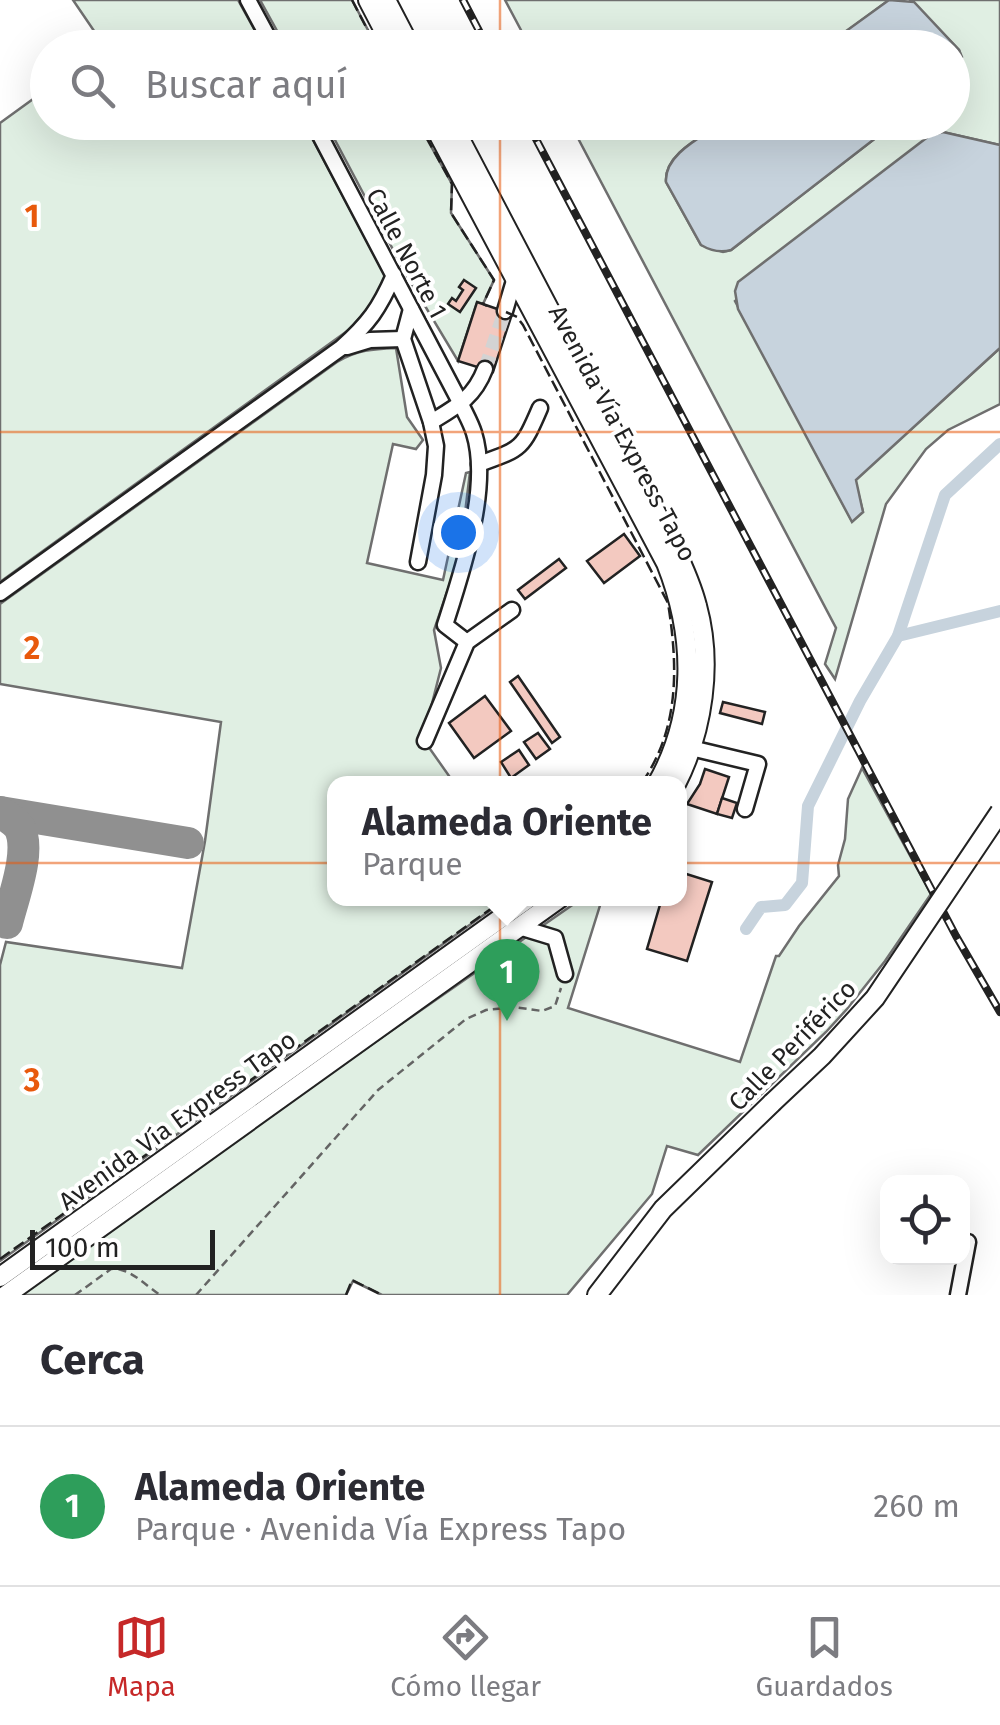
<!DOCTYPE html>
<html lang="es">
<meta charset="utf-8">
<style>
:root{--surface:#fff;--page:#f2f2f3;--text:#2b2b33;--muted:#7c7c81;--line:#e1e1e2;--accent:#c62828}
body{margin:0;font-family:"Fira Sans",sans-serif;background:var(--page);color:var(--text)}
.controls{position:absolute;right:30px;bottom:30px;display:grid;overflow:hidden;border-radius:20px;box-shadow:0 10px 40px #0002}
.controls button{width:90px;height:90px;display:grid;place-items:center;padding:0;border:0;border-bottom:2px solid var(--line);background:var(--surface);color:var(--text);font:50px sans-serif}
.scale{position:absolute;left:30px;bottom:25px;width:185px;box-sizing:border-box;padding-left:10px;border:5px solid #222;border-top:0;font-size:28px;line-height:35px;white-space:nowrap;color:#222;-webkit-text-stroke:8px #fff;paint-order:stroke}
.you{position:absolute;left:458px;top:532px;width:35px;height:35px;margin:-25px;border:8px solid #fff;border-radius:50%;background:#1a73e8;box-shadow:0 0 0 15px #1a73e833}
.badge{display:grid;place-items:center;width:65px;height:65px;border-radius:50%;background:var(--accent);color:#fff;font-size:32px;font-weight:700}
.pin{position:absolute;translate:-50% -82px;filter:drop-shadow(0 2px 5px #0008)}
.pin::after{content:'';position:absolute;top:52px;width:35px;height:30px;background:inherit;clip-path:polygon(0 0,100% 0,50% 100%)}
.popup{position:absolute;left:327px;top:776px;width:360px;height:130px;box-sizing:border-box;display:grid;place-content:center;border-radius:20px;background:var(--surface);filter:drop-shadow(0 2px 8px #0005);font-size:32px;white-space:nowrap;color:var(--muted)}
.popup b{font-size:38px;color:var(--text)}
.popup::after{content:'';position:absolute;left:50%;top:100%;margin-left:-20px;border:20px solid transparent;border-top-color:var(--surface)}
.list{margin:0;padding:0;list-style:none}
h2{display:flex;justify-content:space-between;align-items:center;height:130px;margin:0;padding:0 40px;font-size:42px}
h2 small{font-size:32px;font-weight:400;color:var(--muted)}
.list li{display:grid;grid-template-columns:65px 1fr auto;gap:30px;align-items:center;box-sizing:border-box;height:160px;padding:0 40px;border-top:2px solid var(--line)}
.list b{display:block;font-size:38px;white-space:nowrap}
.list p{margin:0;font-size:32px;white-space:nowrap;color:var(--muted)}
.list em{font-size:32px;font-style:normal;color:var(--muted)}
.icon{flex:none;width:55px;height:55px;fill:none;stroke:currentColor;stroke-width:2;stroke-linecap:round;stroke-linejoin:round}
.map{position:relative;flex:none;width:1000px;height:1295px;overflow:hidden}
.search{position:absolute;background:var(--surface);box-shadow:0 10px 40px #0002;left:30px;right:30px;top:30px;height:110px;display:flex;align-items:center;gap:25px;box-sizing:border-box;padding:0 35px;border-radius:55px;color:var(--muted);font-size:38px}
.sheet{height:290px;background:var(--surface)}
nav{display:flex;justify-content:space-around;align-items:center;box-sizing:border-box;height:140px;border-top:2px solid var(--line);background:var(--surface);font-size:28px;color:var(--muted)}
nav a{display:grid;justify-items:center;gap:5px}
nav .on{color:var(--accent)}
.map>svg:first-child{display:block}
</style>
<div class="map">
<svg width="1000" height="1295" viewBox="0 0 1000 1295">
<rect width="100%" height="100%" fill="#fff"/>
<g fill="#e0efe3" stroke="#6f6f6f" stroke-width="2.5">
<path d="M73,0H238L264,47H105Z"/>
<path d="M260,0H352L377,47H286Z"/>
<path d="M505,0H889L824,48L530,47Z"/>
<path d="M910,0H1000V145L943,132L735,301L852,521L863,512L855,480L1000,348V404L948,430L926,449L886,504L835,679L825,664L836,628L570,123H722C702,137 664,154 666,182L701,245L723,252L731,250L895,123L952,122L953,78L956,76L962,57L959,50Z"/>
<path d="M47,89L48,122L304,123L387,279L375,300L350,329L0,582V123Z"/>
<path d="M326,123H418L452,184L451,213L494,280L483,304L477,303L458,361L407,276Z"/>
<path d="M396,348L407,417L423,440L416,449L393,444L367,563L443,580L466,473L470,472L460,554L434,630L441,668L423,739L454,783L334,784V898L506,899L0,1261V965L6,942L182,968L205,841L221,722L0,684V604L337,362C357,350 373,349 396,348Z"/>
<path d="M862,768L931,894L885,961L847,1009L826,1032L698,1155L667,1146L652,1194L567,1295H382L353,1281L346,1295H19L237,1138L581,899H602L568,1008L740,1062L776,956H779L799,926L839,876L838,865L845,839L848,799Z"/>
</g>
<g fill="#c7d3dd" stroke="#6f6f6f" stroke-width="2.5">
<path d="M889,0L914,2L959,50L963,63L961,70L953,78L952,48L824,47Z"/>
<path d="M722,123V122L895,123L731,250C720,253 711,251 701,245L666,182C664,154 702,137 722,123Z"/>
<path d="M943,132L1000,145V348L856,480L863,512L852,522L738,309L735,291L738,282L929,136Z"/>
</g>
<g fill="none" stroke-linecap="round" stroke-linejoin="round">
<g stroke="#c7d3dd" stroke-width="12">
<path d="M898,636L1000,611"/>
<path d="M746,929L761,907L785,905L802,883L808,806L860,701L898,636L945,495L1000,444"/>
</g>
<g stroke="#909090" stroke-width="32">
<path d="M0,812L188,843"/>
<path d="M0,812C7,817 14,820 19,827C32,850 13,898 7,923"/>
</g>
</g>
<g fill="#f3c9c0" stroke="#222" stroke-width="2.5">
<path d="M67,122L74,125L78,123L84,133L77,137L73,130L68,133L62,126Z"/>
<path d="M464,280L476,288L460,312L448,304L452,298L456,301L463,290L459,287Z"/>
<path d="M477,302L512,314L493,372L458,361Z"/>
<path d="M624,534L640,556L604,583L587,561Z"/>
<path d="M559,559L566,568L525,599L518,590Z"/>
<path d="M518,676L560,737L552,743L510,682Z"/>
<path d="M485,696L511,731L474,758L449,723Z"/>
<path d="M723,702L765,712L762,724L720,713Z"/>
<path d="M538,733L550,749L536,759L524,742Z"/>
<path d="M519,750L529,765L511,778L501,762Z"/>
<path d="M705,769L729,777L717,814L687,804L700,784Z"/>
<path d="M722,798L737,803L732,818L717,814Z"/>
<path d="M680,872L712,882L687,961L647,949L662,898H680Z"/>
</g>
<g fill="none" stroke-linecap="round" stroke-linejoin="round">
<path stroke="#d3d3d3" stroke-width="14" stroke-dasharray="14 7" stroke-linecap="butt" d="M485,369L505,311"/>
<defs>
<g id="minor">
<path d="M248,0L274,48"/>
<path d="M313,122L461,404C465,413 471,423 474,433C491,487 462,572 445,625L467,642"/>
<path d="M411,309L403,339L431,422L436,446L434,475L418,562"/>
<path d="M505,311L516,274"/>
<path d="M347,347L370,340L403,339"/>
<path d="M431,422C456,407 474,398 485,369"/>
<path d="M479,464C521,449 522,450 540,408"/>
<path d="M0,593L341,348C369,323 379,309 394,275"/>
<path d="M425,741L467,642L512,610"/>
<path d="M691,748L758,764L745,809"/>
<path d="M519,927L555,938L565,974"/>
<path d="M958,1295L968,1242"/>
</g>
<g id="major">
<path d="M368,0L393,48"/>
<path d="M386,0L411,48"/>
<path d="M432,122L666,563C695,636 697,713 657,784"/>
<path d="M451,122L674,547C683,566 692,586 697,606C713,664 703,731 676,784"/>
<path d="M0,1277L529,898"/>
<path d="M6,1295L560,898"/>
<path d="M597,1295L663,1209L772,1103"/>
</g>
</defs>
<use href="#minor" stroke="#222" stroke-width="19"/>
<use href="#major" stroke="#222" stroke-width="22"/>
<g stroke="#646464" stroke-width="2.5" stroke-dasharray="8 5" stroke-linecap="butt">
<path d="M75,1295L111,1269C129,1267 145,1285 160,1295"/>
<path d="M196,1295L378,1090L466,1019L486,1010L514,1007L542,1011L555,1006L561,988"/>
</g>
<use href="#minor" stroke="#fff" stroke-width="14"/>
<use href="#major" stroke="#fff" stroke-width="18"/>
<defs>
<g id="rail">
<path d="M463,0L488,48"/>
<path d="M527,122L956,936L1000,1012"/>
</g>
</defs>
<use href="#rail" stroke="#222" stroke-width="8"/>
<use href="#rail" stroke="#fff" stroke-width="4" stroke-dasharray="11" stroke-linecap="butt"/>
<defs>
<path id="major-bridge" d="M772,1103L822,1056L875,998L1000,812"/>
</defs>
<use href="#major-bridge" stroke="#222" stroke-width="22" stroke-linecap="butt"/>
<use href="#major-bridge" stroke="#fff" stroke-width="18"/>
<g stroke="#222" stroke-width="2.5" stroke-dasharray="12 5" stroke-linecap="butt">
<path d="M352,0L377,48"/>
<path d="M418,122L452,184L451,213L494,280L483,304L487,306"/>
<path d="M506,312L517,317L523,325L668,603C678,666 680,729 641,784"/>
<path d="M0,1259L506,898"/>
<path d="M346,1295L352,1280L382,1295"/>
</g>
</g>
<path fill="none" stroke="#e8590c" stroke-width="2.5" stroke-opacity="0.55" d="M500,0V48M500,122V1295M0,432H1000M0,863H1000"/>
<g text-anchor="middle" stroke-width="8" stroke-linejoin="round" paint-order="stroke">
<g font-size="25" fill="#222" stroke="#fff">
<text transform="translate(407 253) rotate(62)" y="9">Calle Norte 1</text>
<text transform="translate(623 433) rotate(62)" y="9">Avenida Vía Express Tapo</text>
<text transform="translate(792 1045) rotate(-46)" y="9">Calle Periférico</text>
<text transform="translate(177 1120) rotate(-36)" y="9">Avenida Vía Express Tapo</text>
</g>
</g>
<g font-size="32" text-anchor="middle" font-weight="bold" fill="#e8590c" stroke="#fff" stroke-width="8" stroke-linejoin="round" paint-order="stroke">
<text x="32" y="227">1</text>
<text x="32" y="659">2</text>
<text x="32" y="1091">3</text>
</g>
</svg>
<div class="controls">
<button><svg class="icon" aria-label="locate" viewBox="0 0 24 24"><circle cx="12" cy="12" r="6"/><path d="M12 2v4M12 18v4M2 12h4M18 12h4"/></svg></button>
</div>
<div class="scale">100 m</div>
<div class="you"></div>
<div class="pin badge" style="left:507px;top:1021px;background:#2e9e5b">1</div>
<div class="popup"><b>Alameda Oriente</b>Parque</div>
<div class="search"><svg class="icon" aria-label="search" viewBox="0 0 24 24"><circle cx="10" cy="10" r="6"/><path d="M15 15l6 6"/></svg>Buscar aquí</div>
</div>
<section class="sheet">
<h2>Cerca<small></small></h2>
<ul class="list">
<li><span class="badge" style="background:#2e9e5b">1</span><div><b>Alameda Oriente</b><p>Parque · Avenida Vía Express Tapo</p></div><em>260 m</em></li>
</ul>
</section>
<nav>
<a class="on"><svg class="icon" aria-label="map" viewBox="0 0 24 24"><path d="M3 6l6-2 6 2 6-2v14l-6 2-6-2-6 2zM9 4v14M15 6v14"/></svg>Mapa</a>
<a><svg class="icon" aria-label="directions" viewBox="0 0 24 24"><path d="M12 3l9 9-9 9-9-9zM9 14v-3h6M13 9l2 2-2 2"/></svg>Cómo llegar</a>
<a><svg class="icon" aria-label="saved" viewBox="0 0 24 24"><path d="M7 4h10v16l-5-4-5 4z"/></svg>Guardados</a>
</nav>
